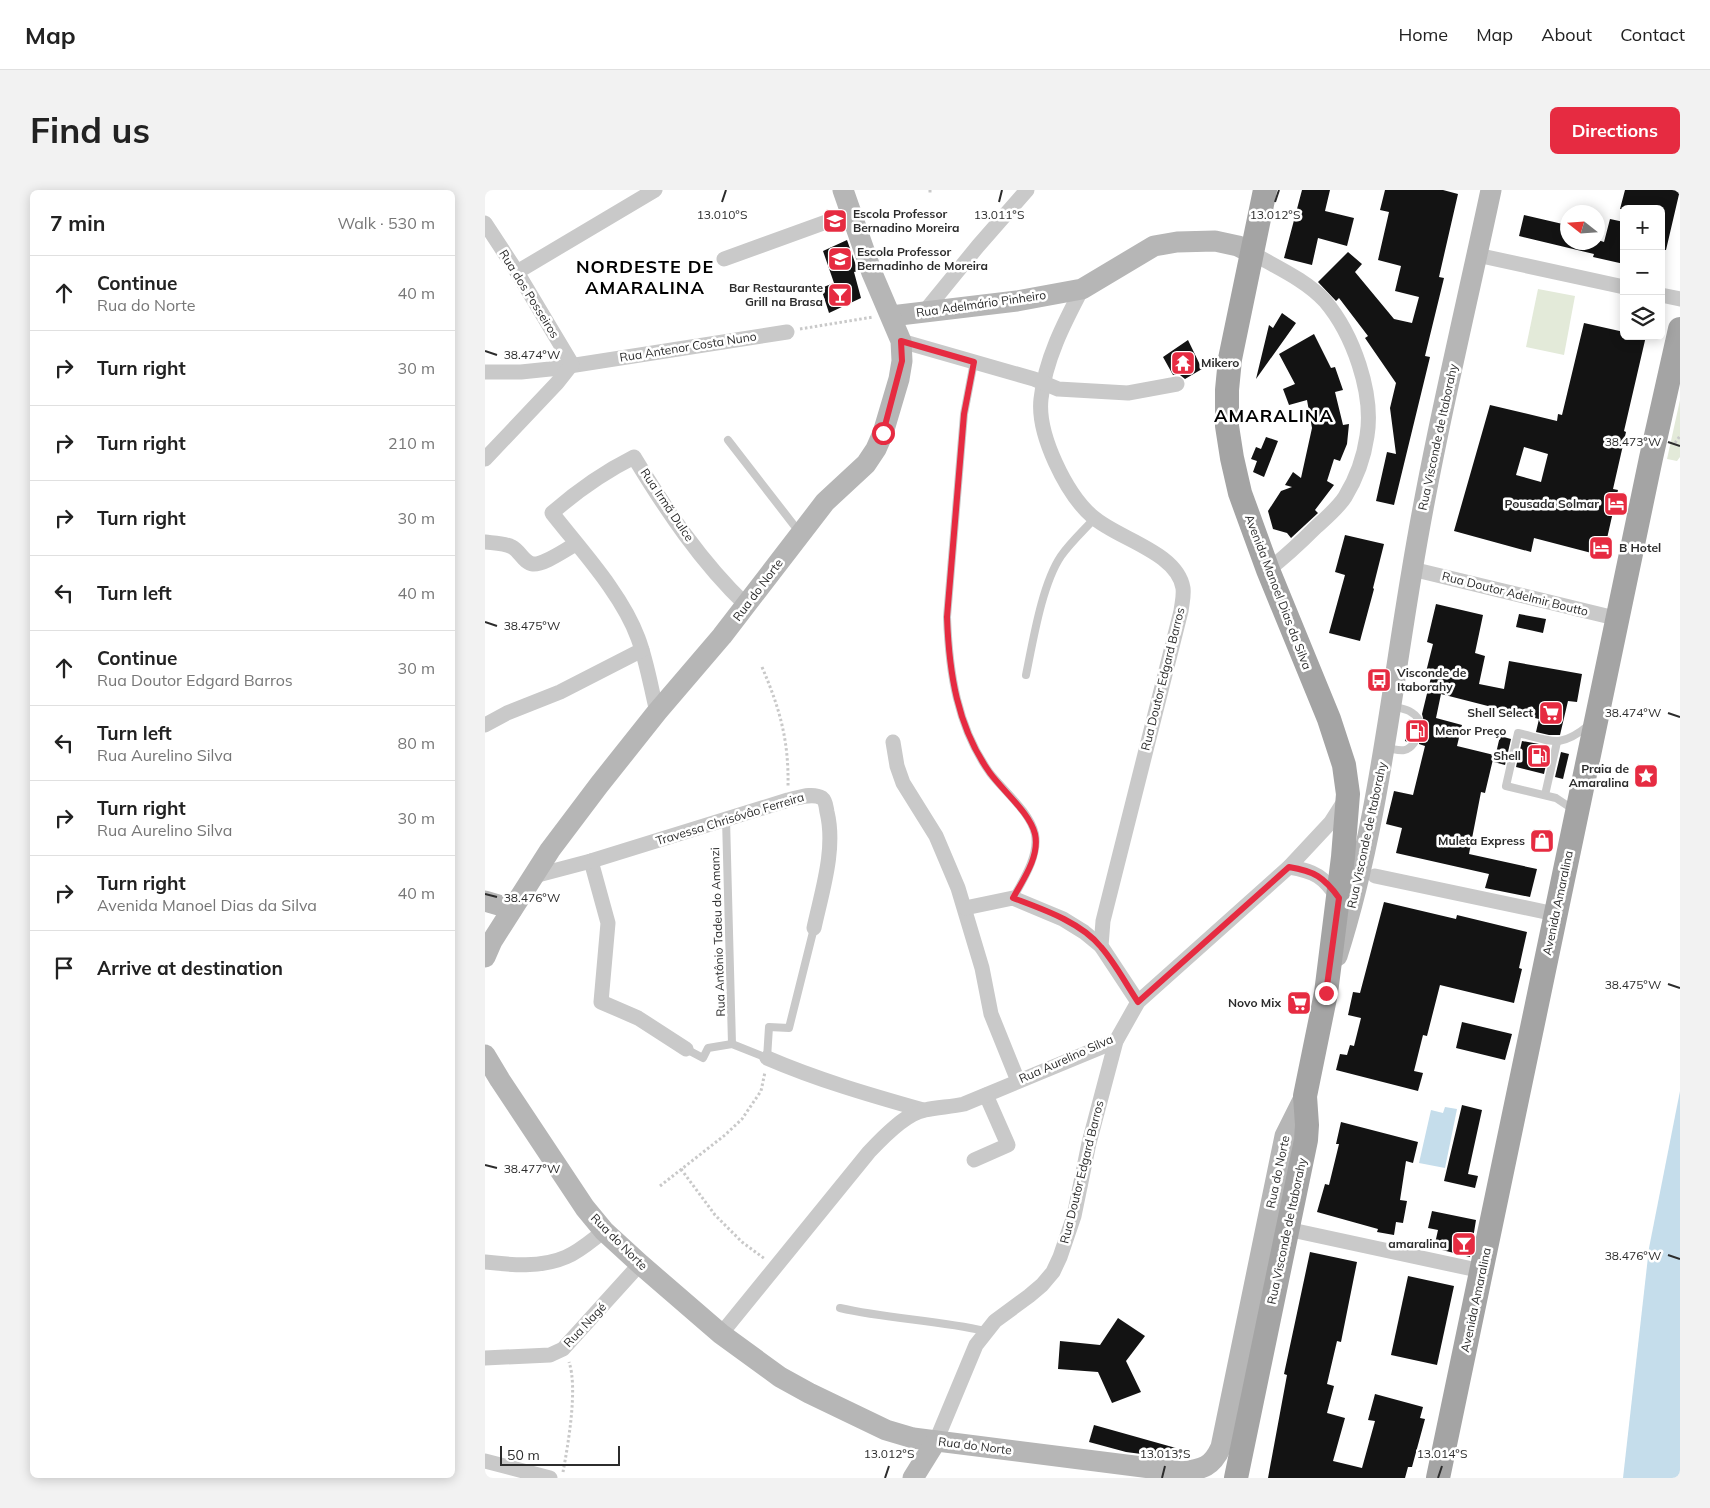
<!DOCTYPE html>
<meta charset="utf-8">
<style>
:root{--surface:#fff;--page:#f2f2f2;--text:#222;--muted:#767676;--line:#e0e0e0;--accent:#e62b41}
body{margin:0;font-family:Mulish,sans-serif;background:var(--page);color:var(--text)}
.controls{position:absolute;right:15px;top:15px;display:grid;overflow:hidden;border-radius:8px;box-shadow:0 2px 12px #0003}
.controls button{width:45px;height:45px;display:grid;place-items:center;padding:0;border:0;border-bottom:1px solid var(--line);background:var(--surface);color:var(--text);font:25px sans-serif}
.compass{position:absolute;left:1075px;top:15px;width:45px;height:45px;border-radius:50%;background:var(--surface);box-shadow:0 2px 12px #0003;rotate:287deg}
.scale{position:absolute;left:15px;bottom:12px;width:120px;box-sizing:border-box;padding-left:5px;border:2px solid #2c2c2c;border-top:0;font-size:14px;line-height:18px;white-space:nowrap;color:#2c2c2c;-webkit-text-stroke:4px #fff;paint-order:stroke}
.stop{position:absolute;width:15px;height:15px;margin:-11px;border:4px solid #e62b41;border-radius:50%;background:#fff}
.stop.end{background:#e62b41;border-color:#fff;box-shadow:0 1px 5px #0008}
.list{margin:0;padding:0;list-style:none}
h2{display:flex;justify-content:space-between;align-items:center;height:65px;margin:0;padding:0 20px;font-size:21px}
h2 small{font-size:16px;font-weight:400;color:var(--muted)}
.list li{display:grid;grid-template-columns:32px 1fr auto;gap:15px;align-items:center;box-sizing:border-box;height:75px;padding:0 20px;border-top:1px solid var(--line)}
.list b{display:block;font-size:19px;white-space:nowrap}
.list p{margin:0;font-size:16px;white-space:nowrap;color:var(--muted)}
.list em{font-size:16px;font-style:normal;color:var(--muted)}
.icon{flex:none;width:28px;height:28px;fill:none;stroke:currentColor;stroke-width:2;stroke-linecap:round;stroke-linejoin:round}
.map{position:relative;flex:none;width:1195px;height:1288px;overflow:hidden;border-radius:8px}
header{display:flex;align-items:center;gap:30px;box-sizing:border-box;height:70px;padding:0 25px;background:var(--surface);border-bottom:1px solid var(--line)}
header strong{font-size:24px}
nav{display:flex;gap:28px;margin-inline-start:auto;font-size:18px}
.intro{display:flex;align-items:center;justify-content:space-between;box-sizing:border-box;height:120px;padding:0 30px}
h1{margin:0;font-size:35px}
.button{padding:12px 22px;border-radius:8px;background:var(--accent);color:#fff;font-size:18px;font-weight:700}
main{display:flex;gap:30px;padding:0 30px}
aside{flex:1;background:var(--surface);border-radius:8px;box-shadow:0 2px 12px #0003}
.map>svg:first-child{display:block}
</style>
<header>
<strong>Map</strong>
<nav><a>Home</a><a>Map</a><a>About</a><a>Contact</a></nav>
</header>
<div class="intro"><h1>Find us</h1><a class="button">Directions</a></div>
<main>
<aside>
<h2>7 min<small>Walk · 530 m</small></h2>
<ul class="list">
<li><svg class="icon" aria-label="ahead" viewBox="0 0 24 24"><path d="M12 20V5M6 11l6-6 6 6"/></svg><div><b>Continue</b><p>Rua do Norte</p></div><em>40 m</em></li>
<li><svg class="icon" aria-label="right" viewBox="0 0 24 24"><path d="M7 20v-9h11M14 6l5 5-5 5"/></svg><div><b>Turn right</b></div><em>30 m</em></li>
<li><svg class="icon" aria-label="right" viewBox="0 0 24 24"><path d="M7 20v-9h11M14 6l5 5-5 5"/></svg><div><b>Turn right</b></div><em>210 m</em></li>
<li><svg class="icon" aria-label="right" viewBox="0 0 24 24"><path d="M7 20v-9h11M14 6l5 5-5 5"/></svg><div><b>Turn right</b></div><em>30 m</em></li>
<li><svg class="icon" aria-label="left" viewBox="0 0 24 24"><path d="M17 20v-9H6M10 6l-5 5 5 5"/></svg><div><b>Turn left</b></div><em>40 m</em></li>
<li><svg class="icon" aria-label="ahead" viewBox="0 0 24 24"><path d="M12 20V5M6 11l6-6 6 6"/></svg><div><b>Continue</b><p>Rua Doutor Edgard Barros</p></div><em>30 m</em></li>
<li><svg class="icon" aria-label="left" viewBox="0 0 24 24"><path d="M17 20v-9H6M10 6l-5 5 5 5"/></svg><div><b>Turn left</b><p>Rua Aurelino Silva</p></div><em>80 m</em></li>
<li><svg class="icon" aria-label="right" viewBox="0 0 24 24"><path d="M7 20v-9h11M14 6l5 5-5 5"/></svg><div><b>Turn right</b><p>Rua Aurelino Silva</p></div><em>30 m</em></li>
<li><svg class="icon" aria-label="right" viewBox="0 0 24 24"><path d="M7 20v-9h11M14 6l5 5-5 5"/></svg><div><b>Turn right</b><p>Avenida Manoel Dias da Silva</p></div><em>40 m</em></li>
<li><svg class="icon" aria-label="arrive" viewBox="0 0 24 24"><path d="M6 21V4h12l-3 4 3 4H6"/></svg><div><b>Arrive at destination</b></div></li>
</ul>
</aside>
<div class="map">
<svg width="1195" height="1288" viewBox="0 0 1195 1288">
<rect width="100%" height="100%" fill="#fff"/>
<g fill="#e3ead9">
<path d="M1053,99L1090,106L1079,165L1041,157Z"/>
<path d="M1195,210V267L1192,271L1182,269Z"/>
</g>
<g fill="#c5ddeb">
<path d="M1195,901V1288H1138L1164,1058Z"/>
<path d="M960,917L972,919L960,978L934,973L946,920L958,923Z"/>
</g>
<g fill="#131313" fill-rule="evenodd">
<path d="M817,0H845L840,21L869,28L862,56L833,48L827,75L799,68Z"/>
<path d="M900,0H958L973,4L954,87L959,88L940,166L945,167L909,315L891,311L902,262L911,264L905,218L911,193L880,148L883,146L854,108L851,111L833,92L863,62L877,74L870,82L909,129L927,133L934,107L910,101L916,76L893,70L904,22L895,20Z"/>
<path d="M1140,0H1195L1181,60H1176V19H1135Z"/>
<path d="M1039,25L1082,35V52H1112L1113,50L1119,52L1125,29L1139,32V74L1108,67L1109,64L1034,46Z"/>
<path d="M362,50L373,81L369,82L376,108L344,123L336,98L349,93L338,61Z"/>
<path d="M797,123L811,133L771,189L784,135L788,138Z"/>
<path d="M1099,133L1139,142V146H1161L1139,241L1141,242L1128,299L1133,300L1118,366L1049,348L1046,362L969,341L1005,215L1072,231L1073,224L1077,225ZM1039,257L1063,264L1056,292L1031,285Z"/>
<path d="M829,144L846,178L850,177L858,200L850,202L858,235L864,234L862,254L855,271L849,269L842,291L849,295L830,320L833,323L806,348L802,343L788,339L783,321L796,301L807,297L800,295L808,282L816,288L827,238L822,210L804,215L798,199L810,194L794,164Z"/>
<path d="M703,150L717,179L700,189L695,185H688L678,167Z"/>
<path d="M781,247L793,251L779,287L768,282L772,271L766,269L771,257L776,259Z"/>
<path d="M860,345L899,354L888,398L889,399L875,451L844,443L860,385L850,382Z"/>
<path d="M951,414L998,425L990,463L1000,466L994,494L1019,499L1024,471L1097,484L1092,512L1083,511L1075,545H1064L1051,542L1054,529L956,504L951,528L977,535L972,556L1009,565L1000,603L996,602L984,664L1052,679L1045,707L1000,698L1004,684L911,663L917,638L901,634L909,601L928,605L940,556L934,554V551L930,548H927L923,552L920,551L925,529L932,535H937L939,532L937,524L947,483L941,482L948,454L942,452Z"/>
<path d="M1034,424L1061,429L1058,443L1031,437Z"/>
<path d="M1015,546L1026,549L1020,575L1009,572Z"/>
<path d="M1037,551L1065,556L1059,584L1031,577Z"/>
<path d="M1076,562L1084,564L1078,589L1070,587Z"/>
<path d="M899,712L971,729L972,725L1042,742L1034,778L1037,779L1029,813L955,795L942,846L938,845L929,881L938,883L933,901L851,880L855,864L862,865L865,855L869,856L876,828L863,825L868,802L875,803Z"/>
<path d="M977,832L1027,844L1020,870L971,858Z"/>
<path d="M977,915L997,920L983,984L993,986L990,998L959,991Z"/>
<path d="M856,932L933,952L928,973L921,971L915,1010L922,1011L918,1033L911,1032L909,1045L892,1042L893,1039L832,1022L840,994L844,995L854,954H851Z"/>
<path d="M947,1021L991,1030L985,1067L949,1058L953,1040L943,1038Z"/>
<path d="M825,1062L872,1072L856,1152L852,1151L842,1194L849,1196L842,1223L860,1228L848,1271L877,1278L890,1231L883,1230L890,1204L938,1217L935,1228L940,1229L927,1277H923L920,1288H783L802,1185L799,1184Z"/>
<path d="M923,1086L969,1096L952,1175L906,1165Z"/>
<path d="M633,1128L660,1146L641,1171L656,1202L627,1213L613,1182L573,1179L575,1151L615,1155Z"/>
<path d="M609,1235L698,1260L695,1269L641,1262L604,1252Z"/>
</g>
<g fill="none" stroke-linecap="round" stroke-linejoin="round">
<g stroke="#c9c9c9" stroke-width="3" stroke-dasharray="2.5 2.5" stroke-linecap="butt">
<path d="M445,0V5"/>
<path d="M315,139L388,127"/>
<path d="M1190,253L1195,246"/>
<path d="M277,477C295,519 304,551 303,597"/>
<path d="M196,979L230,1025L257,1052L280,1069"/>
<path d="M175,996L240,945L257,929L276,901L280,882"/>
<path d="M78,1282C83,1255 93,1198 84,1172"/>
</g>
<g stroke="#c9c9c9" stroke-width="8">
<path d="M489,172L479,224L462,427C464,482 472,537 505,583C519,601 545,622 550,644C554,666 538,690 528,708"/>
<path d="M243,250L315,343"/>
<path d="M541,485C548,451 557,394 576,366C585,353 598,341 609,329"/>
<path d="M906,516C918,519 927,519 934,530"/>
<path d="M902,558C914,560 921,564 929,553"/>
<path d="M1060,605L1072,552"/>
<path d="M1089,620L1071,608L1021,596L1033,543C1067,551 1075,559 1104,535"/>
<path d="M241,629L247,854"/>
<path d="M201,859L218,868L223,858L247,854L282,868L284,837L304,838L329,738"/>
<path d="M355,1118C403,1129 452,1130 500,1141"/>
</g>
<g stroke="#c9c9c9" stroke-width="15">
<path d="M0,33L32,82L87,174"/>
<path d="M767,63C791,77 821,90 840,111C868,144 889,203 882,246C879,267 871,289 860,307C853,318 841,328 831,337C816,352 800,367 783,380"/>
<path d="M992,65L1139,97"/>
<path d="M239,69L366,23"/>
<path d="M32,82L170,0"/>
<path d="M597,99C579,133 560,170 556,209C552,244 581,304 608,327C633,349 692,362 698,398C699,406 697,413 696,421L618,731L616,756L653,812"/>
<path d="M1176,105L1195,109"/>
<path d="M440,121L493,56L542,0"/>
<path d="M416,151L549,189L573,199L643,203L692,194"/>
<path d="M0,182H36L65,179L302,142"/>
<path d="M0,269L72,193L87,174"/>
<path d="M0,352C8,353 20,353 27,357C35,361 39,373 48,374C59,375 81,359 91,354"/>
<path d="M927,379L1134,429"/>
<path d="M172,522C166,498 162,472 153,448C137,404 96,360 67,323C92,301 119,282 149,267C181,320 216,372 261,415"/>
<path d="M0,535L22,523L75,502L157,460"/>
<path d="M408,552L412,576L418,593L451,646L473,698L497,778L506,824L533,891"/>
<path d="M106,671L123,733L116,812L153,828L201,859"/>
<path d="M804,677C830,681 839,687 853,708"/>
<path d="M49,686L106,671L303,610C313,608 327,602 337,608C341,611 341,617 342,622C351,659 337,701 329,738"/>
<path d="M890,686L1070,724"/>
<path d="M480,718L528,708L578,729L599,742L616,756"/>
<path d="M282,868C333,890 385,905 438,920"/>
<path d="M489,970L523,955L501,905"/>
<path d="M802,1039L997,1081"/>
<path d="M0,1072C26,1075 56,1078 81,1067C95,1061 107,1050 119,1041"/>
<path d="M236,1144L384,962C397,948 421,923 440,920C453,917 466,917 479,914L631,851"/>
<path d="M0,1168L65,1165L78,1159L155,1074"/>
<path d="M451,1251L491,1155L510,1131L544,1106L557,1095L568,1082L575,1067L589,1026L604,953L631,851L653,812L804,677L846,632L860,610"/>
<path d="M0,1271L65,1288"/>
</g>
<g stroke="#b6b6b6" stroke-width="21">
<path d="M406,126L532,111L597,99L669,56L692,52L730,51L753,56L767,63"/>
<path d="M0,711L27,719"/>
<path d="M852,766C892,641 905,510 927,381C948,253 979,127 1006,0"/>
<path d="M0,767L7,751L65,660L114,595L172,522L237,446L340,312L381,274L391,259L398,243L414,189L417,171L416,151L387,83L358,0"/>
<path d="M0,865L15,890L100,1018L119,1041L155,1074L236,1144L295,1187L324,1203L401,1240L428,1248L697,1282C718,1279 727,1277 736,1257L800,946L820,906"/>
<path d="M428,1288L451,1251"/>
</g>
<g stroke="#a4a4a4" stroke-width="24">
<path d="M751,1288L821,950L822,935L820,906L841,803L858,667L863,604L859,575L844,529L783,380L755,303L747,268L742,236V200L745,169L780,0"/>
<path d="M953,1288L1166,268L1195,139"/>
</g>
</g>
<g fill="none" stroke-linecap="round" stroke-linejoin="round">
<path stroke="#e62b41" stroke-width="6" d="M398,243L417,171L416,151L489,172L479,224L462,427C464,482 472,537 505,583C518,601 545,623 550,644C555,666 538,690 528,708C557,719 596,732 616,757C630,773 641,794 653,812L804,677C829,681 839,687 854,708L841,803"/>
</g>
<path fill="none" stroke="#2c2c2c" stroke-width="2" d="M237,12L241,0M514,12L517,0M790,12L794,0M0,161L12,165M1183,252L1195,256M0,432L12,436M1183,523L1195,527M0,704L12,707M1183,794L1195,798M0,975L12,978M1183,1065L1195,1069M400,1288L404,1276M677,1288L680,1276M953,1288L957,1276"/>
<defs>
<symbol id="school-square" viewBox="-11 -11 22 22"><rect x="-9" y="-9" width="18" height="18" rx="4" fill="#e62b41" stroke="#fff"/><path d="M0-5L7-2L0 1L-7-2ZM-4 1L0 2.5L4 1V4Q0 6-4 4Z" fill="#fff"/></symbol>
<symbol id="bar-square" viewBox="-11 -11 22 22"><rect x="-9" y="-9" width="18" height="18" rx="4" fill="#e62b41" stroke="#fff"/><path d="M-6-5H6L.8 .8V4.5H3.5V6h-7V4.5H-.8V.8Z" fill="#fff"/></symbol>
<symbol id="temple-square" viewBox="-11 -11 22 22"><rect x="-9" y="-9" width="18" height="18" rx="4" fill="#e62b41" stroke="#fff"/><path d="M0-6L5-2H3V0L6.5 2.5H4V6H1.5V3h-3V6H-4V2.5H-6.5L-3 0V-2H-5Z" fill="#fff"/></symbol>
<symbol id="hotel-square" viewBox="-11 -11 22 22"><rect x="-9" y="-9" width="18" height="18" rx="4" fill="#e62b41" stroke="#fff"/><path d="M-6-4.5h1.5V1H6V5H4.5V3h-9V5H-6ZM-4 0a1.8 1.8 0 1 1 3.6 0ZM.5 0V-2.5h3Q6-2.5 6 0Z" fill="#fff"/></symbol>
<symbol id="bus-square" viewBox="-11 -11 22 22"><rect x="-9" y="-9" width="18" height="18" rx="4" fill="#e62b41" stroke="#fff"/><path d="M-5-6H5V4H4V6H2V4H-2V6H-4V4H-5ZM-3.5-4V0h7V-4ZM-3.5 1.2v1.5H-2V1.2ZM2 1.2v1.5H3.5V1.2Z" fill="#fff"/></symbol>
<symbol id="supermarket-square" viewBox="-11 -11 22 22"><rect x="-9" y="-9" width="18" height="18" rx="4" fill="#e62b41" stroke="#fff"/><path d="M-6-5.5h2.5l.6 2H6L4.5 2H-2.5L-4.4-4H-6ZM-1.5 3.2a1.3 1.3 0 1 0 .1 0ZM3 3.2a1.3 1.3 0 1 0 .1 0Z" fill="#fff"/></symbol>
<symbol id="fuel-square" viewBox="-11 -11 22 22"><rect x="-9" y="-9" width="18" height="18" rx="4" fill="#e62b41" stroke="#fff"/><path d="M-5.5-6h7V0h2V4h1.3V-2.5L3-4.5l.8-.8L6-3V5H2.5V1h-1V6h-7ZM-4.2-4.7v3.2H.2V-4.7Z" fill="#fff"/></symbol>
<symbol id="sight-square" viewBox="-11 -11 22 22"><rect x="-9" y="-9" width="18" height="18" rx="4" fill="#e62b41" stroke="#fff"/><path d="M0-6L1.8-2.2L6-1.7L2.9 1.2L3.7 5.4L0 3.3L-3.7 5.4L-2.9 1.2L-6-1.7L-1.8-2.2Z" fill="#fff"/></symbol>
<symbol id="shop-square" viewBox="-11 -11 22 22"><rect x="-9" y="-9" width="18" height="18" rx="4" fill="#e62b41" stroke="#fff"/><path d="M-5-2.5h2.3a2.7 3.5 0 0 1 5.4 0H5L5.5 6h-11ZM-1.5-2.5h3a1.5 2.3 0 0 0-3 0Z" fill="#fff"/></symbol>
</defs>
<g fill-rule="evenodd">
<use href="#school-square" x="336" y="17" width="28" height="28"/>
<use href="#school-square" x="341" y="55" width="28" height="28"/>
<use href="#bar-square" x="341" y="91" width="28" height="28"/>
<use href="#temple-square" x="684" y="159" width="28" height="28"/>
<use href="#hotel-square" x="1117" y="300" width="28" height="28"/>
<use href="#hotel-square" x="1102" y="344" width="28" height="28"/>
<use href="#bus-square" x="880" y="476" width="28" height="28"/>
<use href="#supermarket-square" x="1052" y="509" width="28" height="28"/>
<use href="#fuel-square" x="918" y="527" width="28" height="28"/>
<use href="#fuel-square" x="1040" y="552" width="28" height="28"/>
<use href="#sight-square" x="1147" y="572" width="28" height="28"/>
<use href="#shop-square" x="1043" y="637" width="28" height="28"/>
<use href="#supermarket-square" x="800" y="799" width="28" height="28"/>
<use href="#bar-square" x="965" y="1040" width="28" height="28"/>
</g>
<g text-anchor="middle" stroke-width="5" stroke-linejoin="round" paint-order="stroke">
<g font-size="12" font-weight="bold" fill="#2c2c2c" stroke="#fff" text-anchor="end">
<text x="368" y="28" text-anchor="start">Escola Professor<tspan x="368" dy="14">Bernadino Moreira</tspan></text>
<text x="372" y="66" text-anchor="start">Escola Professor<tspan x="372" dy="14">Bernadinho de Moreira</tspan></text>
<text x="338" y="102">Bar Restaurante<tspan x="338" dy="14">Grill na Brasa</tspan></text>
<text x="716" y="177" text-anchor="start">Mikero</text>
<text x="1114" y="318">Pousada Solmar</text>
<text x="1134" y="362" text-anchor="start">B Hotel</text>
<text x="912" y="487" text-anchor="start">Visconde de<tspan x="912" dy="14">Itaborahy</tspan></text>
<text x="1048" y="527">Shell Select</text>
<text x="950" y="545" text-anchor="start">Menor Preço</text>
<text x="1036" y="570">Shell</text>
<text x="1144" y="583">Praia de<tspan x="1144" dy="14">Amaralina</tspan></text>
<text x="1040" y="655">Muleta Express</text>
<text x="796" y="817">Novo Mix</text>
<text x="962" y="1058">amaralina</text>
</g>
<g font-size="12" fill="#2c2c2c" stroke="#fff">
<text transform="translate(44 104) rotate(58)" y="4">Rua dos Posseiros</text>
<text transform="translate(496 114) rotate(-8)" y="4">Rua Adelmário Pinheiro</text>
<text transform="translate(203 157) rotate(-9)" y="4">Rua Antenor Costa Nuno</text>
<text transform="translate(953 247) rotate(-78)" y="4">Rua Visconde de Itaborahy</text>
<text transform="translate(182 315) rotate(56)" y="4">Rua Irmã Dulce</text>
<text transform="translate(273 400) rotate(-53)" y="4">Rua do Norte</text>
<text transform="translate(793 402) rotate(69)" y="4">Avenida Manoel Dias da Silva</text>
<text transform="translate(1030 404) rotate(14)" y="4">Rua Doutor Adelmir Boutto</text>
<text transform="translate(678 489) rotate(-76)" y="4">Rua Doutor Edgard Barros</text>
<text transform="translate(245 629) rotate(-17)" y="4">Travessa Chrisóvâo Ferreira</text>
<text transform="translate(882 645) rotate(-78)" y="4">Rua Visconde de Itaborahy</text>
<text transform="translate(1073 713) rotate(-78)" y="4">Avenida Amaralina</text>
<text transform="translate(233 742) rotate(-92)" y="4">Rua Antônio Tadeu do Amanzi</text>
<text transform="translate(581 869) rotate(-24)" y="4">Rua Aurelino Silva</text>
<text transform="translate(597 982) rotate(-76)" y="4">Rua Doutor Edgard Barros</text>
<text transform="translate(793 982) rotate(-78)" y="4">Rua do Norte</text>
<text transform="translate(802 1041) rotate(-78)" y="4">Rua Visconde de Itaborahy</text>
<text transform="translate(134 1052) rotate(45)" y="4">Rua do Norte</text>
<text transform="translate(991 1110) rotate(-78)" y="4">Avenida Amaralina</text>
<text transform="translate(100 1135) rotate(-47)" y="4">Rua Nagé</text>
<text transform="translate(490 1256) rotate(7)" y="4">Rua do Norte</text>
</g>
<g font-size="18" font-weight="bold" letter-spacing="1" fill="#000" stroke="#fff">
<text x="160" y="83">NORDESTE DE<tspan x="160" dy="21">AMARALINA</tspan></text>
<text x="789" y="232">AMARALINA</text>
</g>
</g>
<g font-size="12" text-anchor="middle" fill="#2c2c2c" stroke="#fff" stroke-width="5" stroke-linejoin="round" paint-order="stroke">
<text x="237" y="29">13.010°S</text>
<text x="514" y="29">13.011°S</text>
<text x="790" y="29">13.012°S</text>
<text x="47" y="169">38.474°W</text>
<text x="1148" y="256">38.473°W</text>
<text x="47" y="440">38.475°W</text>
<text x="1148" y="527">38.474°W</text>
<text x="47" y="712">38.476°W</text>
<text x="1148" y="799">38.475°W</text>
<text x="47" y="983">38.477°W</text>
<text x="1148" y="1070">38.476°W</text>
<text x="404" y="1268">13.012°S</text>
<text x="680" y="1268">13.013°S</text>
<text x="957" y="1268">13.014°S</text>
</g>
</svg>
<div class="controls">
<button>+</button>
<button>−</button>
<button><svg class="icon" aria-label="layers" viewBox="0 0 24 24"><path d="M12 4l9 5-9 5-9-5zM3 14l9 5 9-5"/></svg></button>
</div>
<svg class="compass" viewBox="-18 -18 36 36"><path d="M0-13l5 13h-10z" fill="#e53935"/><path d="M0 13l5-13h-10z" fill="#767676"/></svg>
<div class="scale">50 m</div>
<div class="stop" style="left:398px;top:243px"></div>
<div class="stop end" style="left:841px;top:803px"></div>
</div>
</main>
